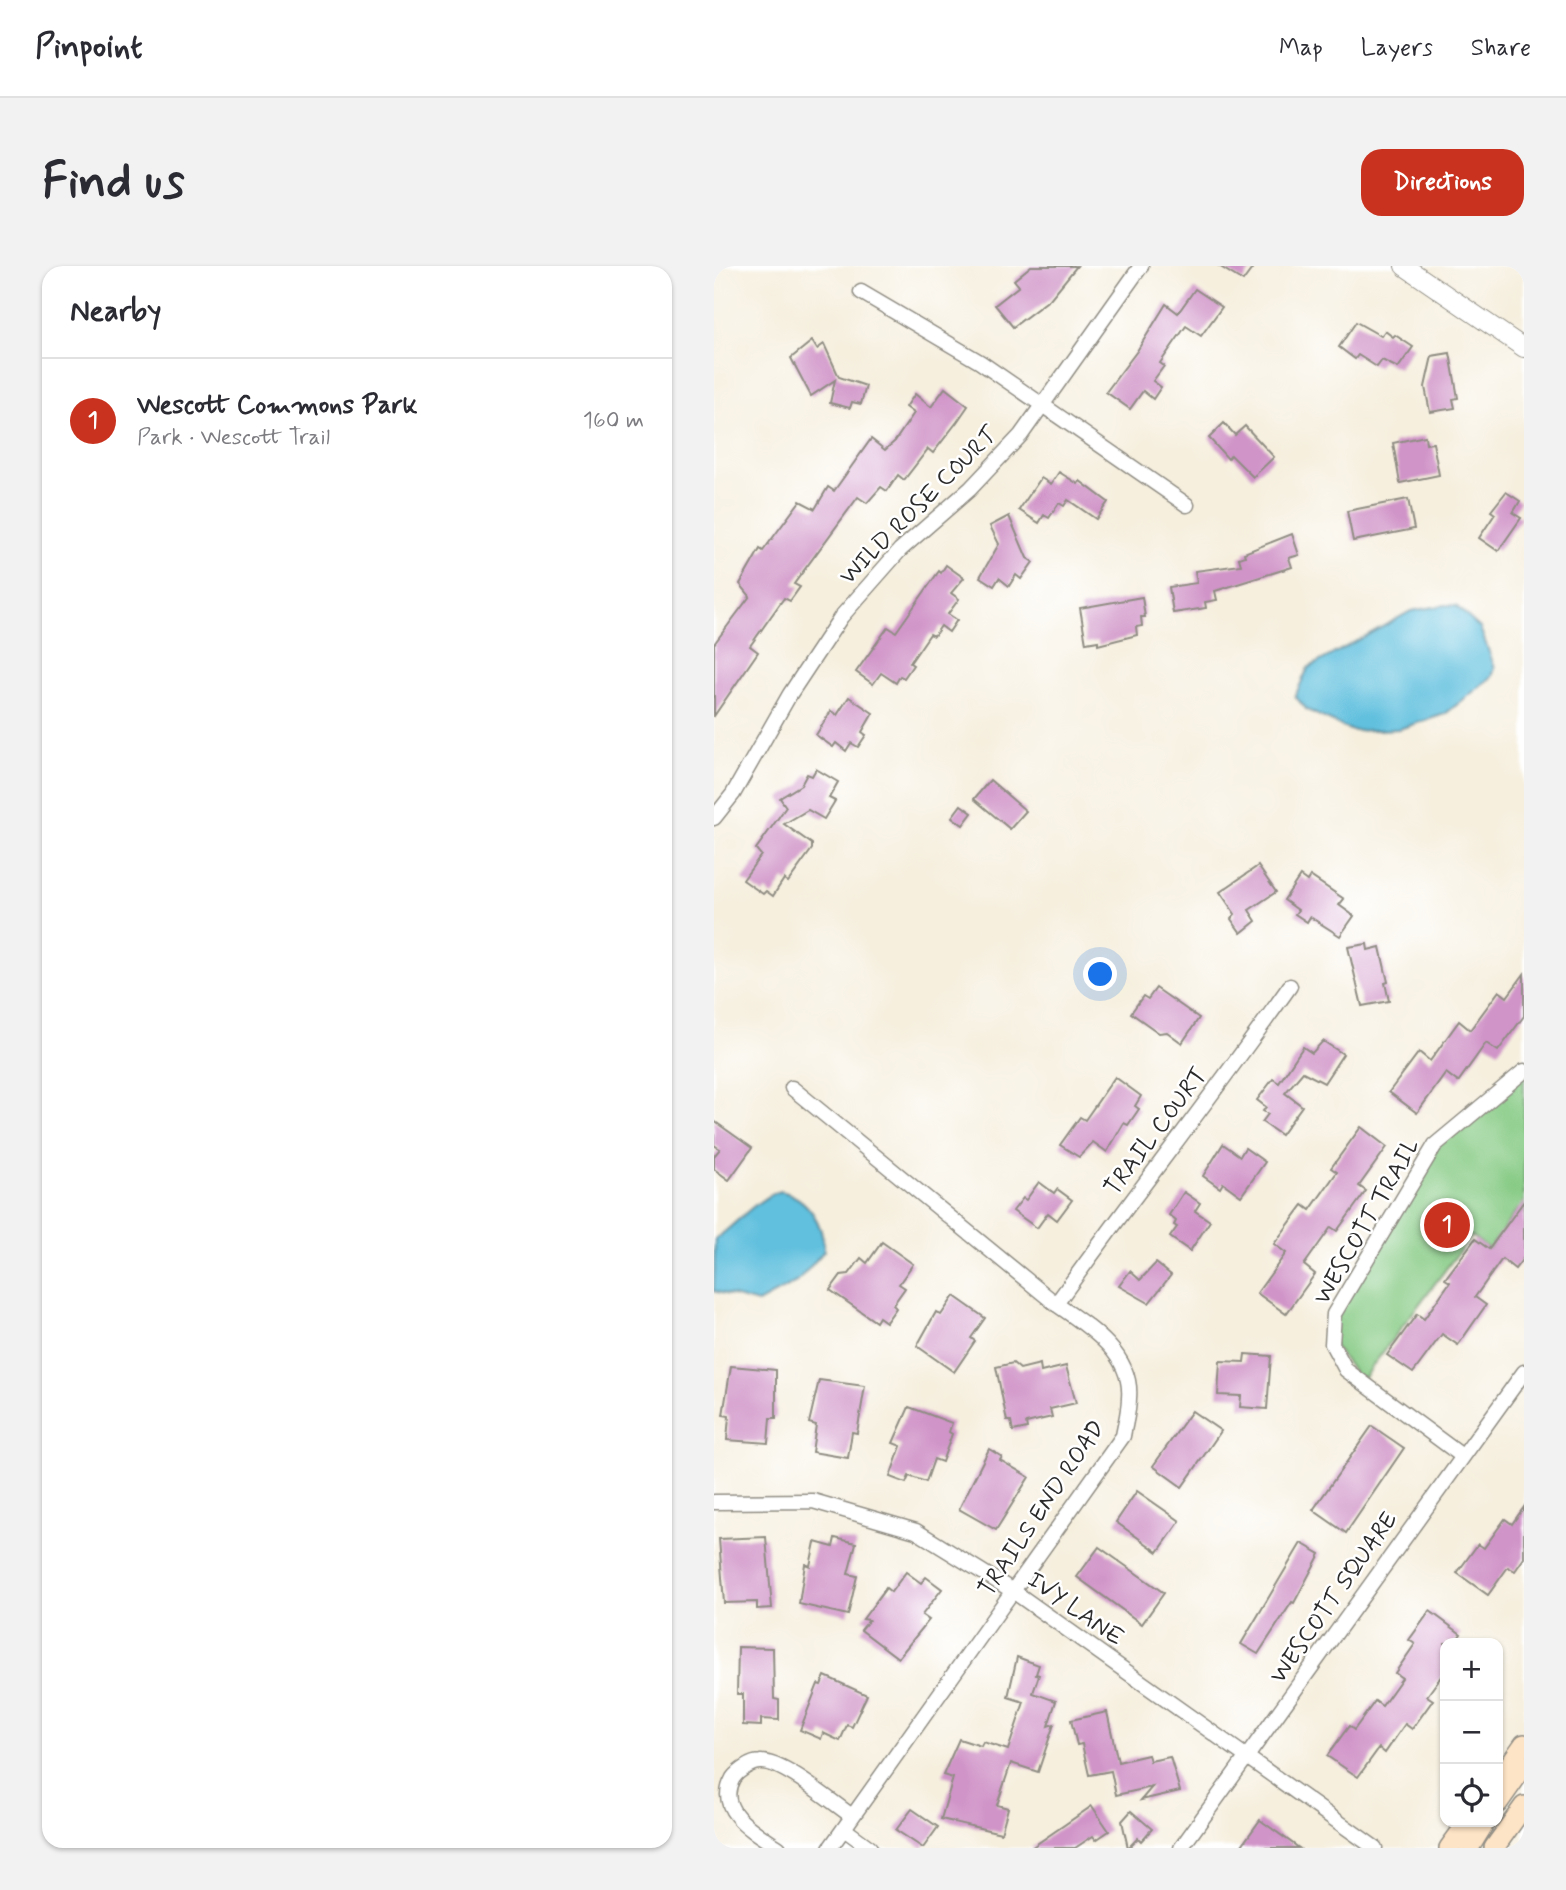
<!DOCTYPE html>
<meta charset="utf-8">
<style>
:root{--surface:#fff;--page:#f2f2f3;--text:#2b2b33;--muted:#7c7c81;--line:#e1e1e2;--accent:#c8321e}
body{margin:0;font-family:Mynerve,sans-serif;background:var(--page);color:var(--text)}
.controls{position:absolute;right:21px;bottom:21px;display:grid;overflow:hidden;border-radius:14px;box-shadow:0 2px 5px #0004}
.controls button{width:63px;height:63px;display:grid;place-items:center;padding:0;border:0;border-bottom:2px solid var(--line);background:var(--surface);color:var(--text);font:35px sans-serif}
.you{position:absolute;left:387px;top:709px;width:24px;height:24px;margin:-18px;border:5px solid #fff;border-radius:50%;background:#1a73e8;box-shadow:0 0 0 10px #1a73e833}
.badge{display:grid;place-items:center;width:46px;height:46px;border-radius:50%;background:var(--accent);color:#fff;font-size:23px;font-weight:700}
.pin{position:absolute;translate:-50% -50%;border:4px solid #fff;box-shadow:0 2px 7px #0006}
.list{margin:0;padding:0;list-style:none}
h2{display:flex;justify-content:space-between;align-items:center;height:91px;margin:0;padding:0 28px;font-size:30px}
h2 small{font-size:23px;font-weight:400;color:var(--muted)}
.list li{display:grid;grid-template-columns:46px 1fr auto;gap:21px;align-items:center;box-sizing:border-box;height:126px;padding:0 28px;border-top:2px solid var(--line)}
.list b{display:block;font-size:26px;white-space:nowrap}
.list p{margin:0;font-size:23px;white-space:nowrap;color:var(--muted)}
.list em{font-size:23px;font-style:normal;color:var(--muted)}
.icon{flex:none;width:38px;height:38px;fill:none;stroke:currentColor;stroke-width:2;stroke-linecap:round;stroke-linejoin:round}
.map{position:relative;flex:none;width:810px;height:1582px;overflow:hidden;border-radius:21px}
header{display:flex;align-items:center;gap:42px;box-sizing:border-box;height:98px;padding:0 35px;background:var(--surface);border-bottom:2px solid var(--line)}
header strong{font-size:33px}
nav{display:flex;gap:38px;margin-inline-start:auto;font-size:24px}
.intro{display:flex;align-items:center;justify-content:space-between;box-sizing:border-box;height:168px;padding:0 42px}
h1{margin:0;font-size:49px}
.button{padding:18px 32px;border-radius:21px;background:var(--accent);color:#fff;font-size:24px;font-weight:700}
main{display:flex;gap:42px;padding:0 42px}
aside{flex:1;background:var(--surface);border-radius:21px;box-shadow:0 2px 5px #0004}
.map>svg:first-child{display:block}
</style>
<header>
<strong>Pinpoint</strong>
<nav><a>Map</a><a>Layers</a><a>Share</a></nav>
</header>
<div class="intro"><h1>Find us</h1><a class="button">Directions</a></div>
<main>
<aside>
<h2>Nearby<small></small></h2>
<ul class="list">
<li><span class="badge">1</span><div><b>Wescott Commons Park</b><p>Park · Wescott Trail</p></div><em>160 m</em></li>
</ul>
</aside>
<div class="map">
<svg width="810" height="1582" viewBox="0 0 810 1582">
<rect width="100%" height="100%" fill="#fff"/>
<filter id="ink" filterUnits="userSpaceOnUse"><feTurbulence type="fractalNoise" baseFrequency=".0143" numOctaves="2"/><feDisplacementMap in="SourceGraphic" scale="14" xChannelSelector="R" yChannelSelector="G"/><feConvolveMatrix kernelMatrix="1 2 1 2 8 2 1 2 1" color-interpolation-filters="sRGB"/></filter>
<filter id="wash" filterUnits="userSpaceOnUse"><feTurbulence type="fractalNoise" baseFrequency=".00686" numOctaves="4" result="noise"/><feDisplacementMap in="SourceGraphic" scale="28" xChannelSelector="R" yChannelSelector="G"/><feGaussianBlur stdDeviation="1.57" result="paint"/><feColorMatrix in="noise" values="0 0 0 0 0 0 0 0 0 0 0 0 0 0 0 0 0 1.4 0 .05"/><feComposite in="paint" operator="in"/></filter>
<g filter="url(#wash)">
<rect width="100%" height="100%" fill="#f6efde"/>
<path fill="#87cb85" stroke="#597b58" stroke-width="2" d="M810,805V948L803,944L775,983L757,970L647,1115L618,1078L620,1048L721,879Z"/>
<g fill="#60c0de" stroke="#467684" stroke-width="2">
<path d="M732,339L742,340L766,362L781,402L778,411L731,448L685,463L638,465L593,444L581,430L594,402L697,345Z"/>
<path d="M66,925C94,931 110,958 110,985L84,1015L44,1037L0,1025L1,973C23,958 40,934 66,925Z"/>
</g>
<g id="blocks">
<g fill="#d094c8">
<path d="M317,0H363L336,33L299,61L281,39L305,20L300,14Z"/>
<path d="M505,0H540L529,15Z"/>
<path d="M481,23L508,41L487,70L472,60L446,97L450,100L439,115L447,121L439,133L429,125L416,143L392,126L423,85L452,38L464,47Z"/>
<path d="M642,56L667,70L671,65L679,71L681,69L699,81L684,102L668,94L663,101L644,89L641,93L625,81Z"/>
<path d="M98,75L103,83L110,78L125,111L152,120L147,138L138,136L136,142L116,137L121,114L97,130L77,92Z"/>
<path d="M736,87L744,132L739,133L741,142L716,146L711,121L718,90Z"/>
<path d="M231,122L254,140L243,156L219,187L214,183L190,214L184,209L173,225L167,221L153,237L144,231L80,318L86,321L76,335L70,332L36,380L44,386L0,450V378L36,330L26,318L46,283L49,285L86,235L101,243L114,221L120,225L157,173L171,184L181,175L200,147L192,141L201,128L217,141Z"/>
<path d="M510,157L521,169L531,160L560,191L539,211L517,189L514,193L495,172Z"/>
<path d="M711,170L712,178L719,177L725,209L686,217L679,177Z"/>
<path d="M345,206L364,218L366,215L394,236L382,253L354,234L350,240L345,237L335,252L330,249L325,257L305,244L327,212L337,218Z"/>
<path d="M792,226L806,235L799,247L807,252L784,285L765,272L781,248L777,245Z"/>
<path d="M694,233L700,263L639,275L633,245Z"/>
<path d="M295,250L313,292L319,296L307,313L302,309L295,320L285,312L280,320L266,311L285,278L276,260Z"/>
<path d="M578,268L585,289L575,292L578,301L501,325L503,334L491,336L492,342L459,347L455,321L483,317L481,305L527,299L525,292L531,290L530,287Z"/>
<path d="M232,299L250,312L237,327L245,333L234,348L243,354L235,366L227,360L220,370L216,368L196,397L199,399L190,412L186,410L182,417L167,407L159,418L142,406L174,361L182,366L225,305L227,307Z"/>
<path d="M428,331L431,351H427L428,360L422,361L423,369L384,379V375L372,377L366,342Z"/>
<path d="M135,431L159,447L148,466L152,469L144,481L137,477L132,485L122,477L119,481L102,469L117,445L123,449Z"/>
<path d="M102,503L124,516L115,532L121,535L110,553L94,544L70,558L98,578V583L74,616L70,613L59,630L52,625L49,628L29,614L47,589L42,583L72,541L66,532L87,519L93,508L98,510Z"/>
<path d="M276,514L312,545L296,563L260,533Z"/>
<path d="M247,539L258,547L249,559L238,551Z"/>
<path d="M544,600L562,626L535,644L542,655L527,667L517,653L521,648L506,626Z"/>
<path d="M586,610L593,615L596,610L630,633L625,639L640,650L626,670L596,651L593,656L581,648L584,644L570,634Z"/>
<path d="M653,678L654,684L666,681L674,716L671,717L675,735L648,740L634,681Z"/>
<path d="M810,708V750L784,785L772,777L744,816L732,807L703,847L675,826L705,786L716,795L745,755L756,764L785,725L793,731Z"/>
<path d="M442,722L485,752L468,777L453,766L445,767L417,747L429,730L434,733Z"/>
<path d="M609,775L629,788L610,817L589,806L571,827L588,840L567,869L548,856L554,848L549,845L552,841L543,834L559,813L565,817L589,781L598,787Z"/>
<path d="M401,811L427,830L421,840L425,843L414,859L410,857L393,886L379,876L365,891L346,879L366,851L371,854Z"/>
<path d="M0,855L38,882L15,914L0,903V890L6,883L0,879Z"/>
<path d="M647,861L673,881L645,920L652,925L623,965L617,961L590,999L601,1008L572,1048L543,1027L572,987L560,978L589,939L596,944L623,906L617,902Z"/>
<path d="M509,878L526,890L531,882L551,896L527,930L509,917L506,922L489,910Z"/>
<path d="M325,916L340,927L343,923L358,934L343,954L334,947L323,962L299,945L309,932L312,934Z"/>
<path d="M470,926L486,937L481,945L496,955L476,985L456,971L463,961L460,959L462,955L455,949Z"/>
<path d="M810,935V991L801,1003L788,993L761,1031L772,1039L744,1079L728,1068L699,1107L673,1089L703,1048L710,1053L736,1016L731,1013L761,973L775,983Z"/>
<path d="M168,976L199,998L185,1018L191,1022L179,1039L182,1042L172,1056L165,1051L162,1056L116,1024L127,1009L135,1008L147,992L153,997Z"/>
<path d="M442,997L457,1009L435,1037L405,1020L416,1005L426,1014Z"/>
<path d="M240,1030L271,1052L257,1072L261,1075L240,1106L203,1080L222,1046L227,1049Z"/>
<path d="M531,1088L557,1090L553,1143L526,1141L527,1130L504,1129L506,1095L530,1096Z"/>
<path d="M299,1097L306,1103L326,1098L327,1106L352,1100L362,1137L336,1143L338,1151L312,1157L313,1162L299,1165L297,1155H293L282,1101Z"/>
<path d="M17,1100L62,1104V1152H56L54,1177L13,1174L15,1150L9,1149Z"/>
<path d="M105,1114L151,1120L143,1167L138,1166L134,1192L98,1186L102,1159L95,1157Z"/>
<path d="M195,1141L238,1157L235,1166L238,1168L228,1196L220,1193L212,1216L195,1210L192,1217L176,1211L187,1180L179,1177Z"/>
<path d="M478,1145L507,1165L468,1221L439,1200Z"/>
<path d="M658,1160L690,1182L632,1267L599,1244Z"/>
<path d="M275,1183L288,1191L286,1194L315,1211L282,1264L245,1243Z"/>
<path d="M423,1225L466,1255L444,1286L402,1256Z"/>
<path d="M810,1241V1292L801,1305L794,1301L774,1329L743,1307L764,1278L770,1282L791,1253L798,1258Z"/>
<path d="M52,1271L58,1342L43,1343V1336L10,1337L5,1273Z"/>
<path d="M121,1272L142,1277L134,1308L143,1310L134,1349L85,1338L91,1298L96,1300L101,1276L119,1281Z"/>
<path d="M587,1277L606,1288L580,1337L578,1336L544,1388L527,1378Z"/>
<path d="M385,1281L450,1327L428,1358L363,1311Z"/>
<path d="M192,1306L207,1317L212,1311L228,1323L208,1349L215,1354L184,1392L147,1364L155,1354L149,1353L172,1322L177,1326Z"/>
<path d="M716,1345L747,1368L740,1377H731V1405L713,1430L719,1434L698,1463L691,1458L671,1487L665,1482L644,1511L613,1490L635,1460L640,1464L661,1435L668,1440L688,1412L681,1407L701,1378L695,1374Z"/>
<path d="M24,1381L59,1382L60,1433L65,1434V1454L47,1453V1460L29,1459V1428H23Z"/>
<path d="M303,1391L325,1399L322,1408L325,1409L319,1427L342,1435L334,1460L340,1458L324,1506L297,1497L283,1539L294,1542L287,1567L227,1553L239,1512L229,1509L245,1473L267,1480L269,1476L294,1484L310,1436L294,1431Z"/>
<path d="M111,1410L153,1429L138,1461L133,1459L126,1475L109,1467L107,1473L86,1464L104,1418L107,1419Z"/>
<path d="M393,1446L404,1496L434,1489L436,1495L456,1491L466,1525L427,1534L438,1521L402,1529L397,1505L375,1509L368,1478L363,1479L357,1454Z"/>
<path d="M378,1540L395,1565L382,1574L379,1570L361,1582H317Z"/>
<path d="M198,1543L224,1561L209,1582L182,1564Z"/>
<path d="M417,1545L438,1563L427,1575L424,1572L414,1582L408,1555Z"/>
<path d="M546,1554L585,1582H526Z"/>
</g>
</g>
</g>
<g filter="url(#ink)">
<use href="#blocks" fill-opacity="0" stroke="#908d84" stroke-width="2"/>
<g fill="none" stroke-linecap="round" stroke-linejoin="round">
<defs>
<g id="minor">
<path d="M147,26L266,96L473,239"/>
<path d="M0,552L19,528L76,428L127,351L186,284L256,223L307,169L427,0"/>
<path d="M78,822L342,1038C374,1060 419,1088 415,1132C415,1145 411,1158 409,1170L116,1582"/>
<path d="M342,1038C419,931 500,828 576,720"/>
<path d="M748,1190L632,1104L618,1078L620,1048L721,879L810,805"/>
<path d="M0,1236L99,1235L202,1265L299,1325L661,1582"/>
<path d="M130,1563L156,1582"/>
<path d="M65,1582C41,1566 0,1545 19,1512C24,1505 37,1496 46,1496C68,1494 119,1537 138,1550"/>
<path d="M467,1582L810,1106"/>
</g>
<path id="tertiary" d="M690,0L810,82"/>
<g id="secondary">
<path d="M786,1512L810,1478"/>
<path d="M784,1537L810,1500"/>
<path d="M735,1582L754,1556"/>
<path d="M755,1582L771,1556"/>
<path d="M780,1582L810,1540"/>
</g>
</defs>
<use href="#minor" stroke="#908d84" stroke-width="17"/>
<use href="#tertiary" stroke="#908d84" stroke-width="20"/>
<use href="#secondary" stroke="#908d84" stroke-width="22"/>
<use href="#minor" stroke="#fff" stroke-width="14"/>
<use href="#tertiary" stroke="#fff" stroke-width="18"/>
<use href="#secondary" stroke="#fee4c6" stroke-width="19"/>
</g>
</g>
<g text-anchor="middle" stroke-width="5" stroke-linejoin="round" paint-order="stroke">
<g font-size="24" fill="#2b2b2b" stroke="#fff">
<text transform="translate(204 239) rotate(-45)" y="8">WILD ROSE COURT</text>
<text transform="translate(441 865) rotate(-53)" y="8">TRAIL COURT</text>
<text transform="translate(652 955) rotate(-60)" y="8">WESCOTT TRAIL</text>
<text transform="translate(327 1242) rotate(-56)" y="8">TRAILS END ROAD</text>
<text transform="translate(619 1331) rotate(-55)" y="8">WESCOTT SQUARE</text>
<text transform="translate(362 1342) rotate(35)" y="8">IVY LANE</text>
</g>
</g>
</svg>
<div class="controls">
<button>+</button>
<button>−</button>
<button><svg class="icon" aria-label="locate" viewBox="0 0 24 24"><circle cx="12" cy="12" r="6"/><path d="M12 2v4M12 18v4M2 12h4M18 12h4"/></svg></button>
</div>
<div class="you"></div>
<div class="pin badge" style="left:733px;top:959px">1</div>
</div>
</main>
